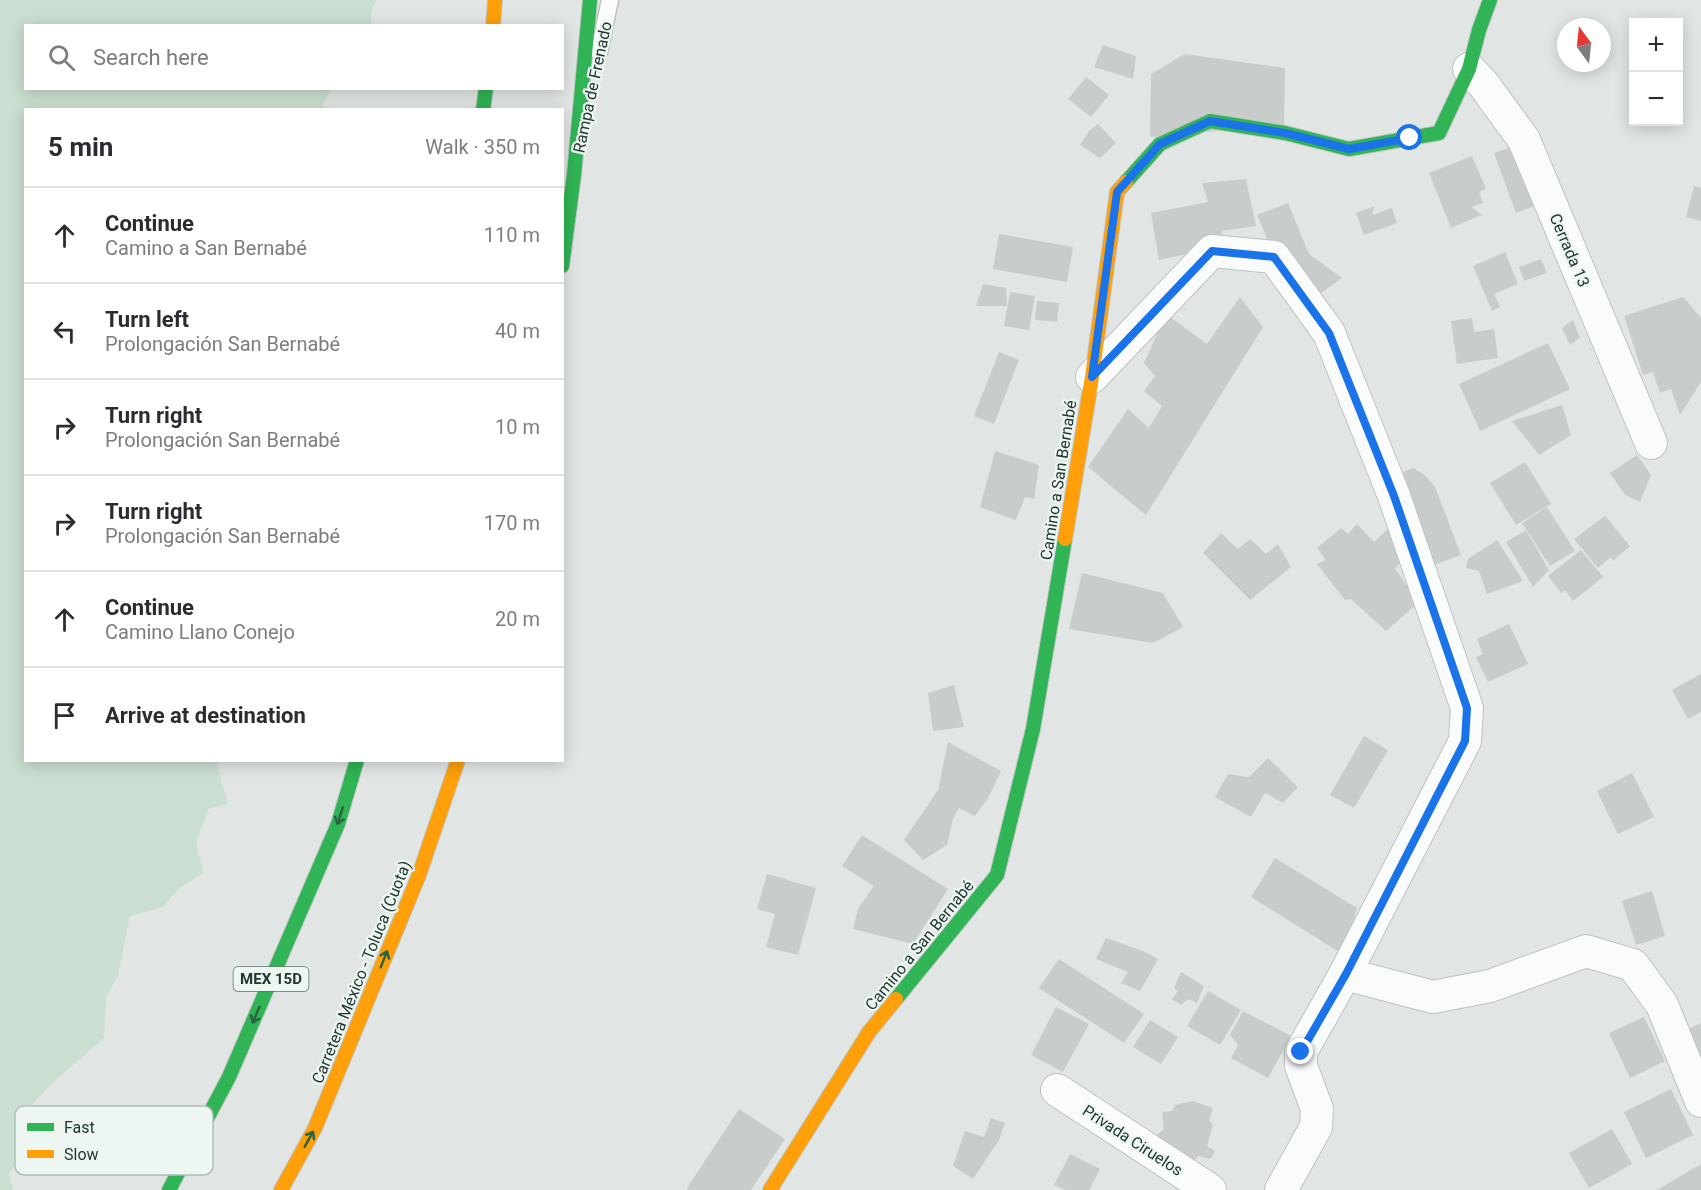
<!DOCTYPE html>
<meta charset="utf-8">
<style>
:root{--surface:#fff;--page:#f7f7f7;--text:#2b2b33;--muted:#7c7c81;--line:#e1e1e2}
body{margin:0;font-family:Roboto,sans-serif;background:var(--page);color:var(--text)}
.controls{position:absolute;right:18px;top:18px;display:grid;overflow:hidden;border-radius:0px;box-shadow:0 3px 15px #0003}
.controls button{width:54px;height:54px;display:grid;place-items:center;padding:0;border:0;border-bottom:2px solid var(--line);background:var(--surface);color:var(--text);font:30px sans-serif}
.compass{position:absolute;left:1557px;top:18px;width:54px;height:54px;border-radius:50%;background:var(--surface);box-shadow:0 3px 15px #0003;rotate:345deg}
.stop{position:absolute;width:18px;height:18px;margin:-14px;border:4px solid #1a73e8;border-radius:50%;background:#fff}
.stop.end{background:#1a73e8;border-color:#fff;box-shadow:0 2px 6px #0008}
.list{margin:0;padding:0;list-style:none}
h2{display:flex;justify-content:space-between;align-items:center;height:78px;margin:0;padding:0 24px;font-size:26px}
h2 small{font-size:20px;font-weight:400;color:var(--muted)}
.list li{display:grid;grid-template-columns:39px 1fr auto;gap:18px;align-items:center;box-sizing:border-box;height:96px;padding:0 24px;border-top:2px solid var(--line)}
.list b{display:block;font-size:22px;white-space:nowrap}
.list p{margin:0;font-size:20px;white-space:nowrap;color:var(--muted)}
.list em{font-size:20px;font-style:normal;color:var(--muted)}
.icon{flex:none;width:33px;height:33px;fill:none;stroke:currentColor;stroke-width:2;stroke-linecap:round;stroke-linejoin:round}
.map{position:relative;flex:none;width:1701px;height:1190px;overflow:hidden}
.search{position:absolute;background:var(--surface);box-shadow:0 3px 15px #0003;left:24px;top:24px;width:540px;height:66px;display:flex;align-items:center;gap:15px;box-sizing:border-box;padding:0 21px;border-radius:0px;color:var(--muted);font-size:22px}
.panel{position:absolute;background:var(--surface);box-shadow:0 3px 15px #0003;left:24px;top:108px;width:540px;height:654px;border-radius:0px}
.map>svg:first-child{display:block}
</style>
<div class="map">
<svg width="1701" height="1190" viewBox="0 0 1701 1190">
<rect width="100%" height="100%" fill="#e1e6e4"/>
<path fill="#cadfd1" d="M0,0H377L372,9L371,25L26,26V88L332,89L323,103L324,109L26,110V760L219,761L217,766L228,804L208,809L196,844L204,873L179,888L163,907L130,916L118,975L106,997L104,1038L50,1085L16,1123L23,1151L9,1175L13,1190H0Z"/>
<g fill="#c8cdcb">
<path d="M1103,45L1136,56L1133,79L1094,67Z"/>
<path d="M1185,54L1285,68L1284,125L1150,137L1151,74Z"/>
<path d="M1086,77L1109,95L1091,117L1068,99Z"/>
<path d="M1098,124L1116,143L1100,158L1080,145L1089,131Z"/>
<path d="M1514,146L1537,205L1516,213L1494,153Z"/>
<path d="M1472,156L1486,189L1479,192L1483,203L1472,207L1482,215L1451,228L1429,173Z"/>
<path d="M1246,179L1256,226L1222,231L1224,246L1159,260L1151,213L1208,202L1202,183Z"/>
<path d="M1694,186L1701,188V221L1686,217Z"/>
<path d="M1288,203L1309,254L1342,278L1311,300L1267,239L1257,215Z"/>
<path d="M1375,206L1372,215L1392,208L1397,223L1364,235L1356,213Z"/>
<path d="M999,234L1073,247L1067,282L993,269Z"/>
<path d="M1505,252L1518,284L1494,294L1500,307L1492,311L1473,266Z"/>
<path d="M1541,259L1547,273L1524,281L1519,267Z"/>
<path d="M983,284L1006,288L1007,306H976Z"/>
<path d="M1010,292L1035,296L1029,330L1004,326Z"/>
<path d="M1240,297L1263,327L1146,515L1088,467L1128,409L1149,428L1162,406L1144,391L1155,376L1144,363L1166,314L1207,344Z"/>
<path d="M1683,297L1701,318V382L1680,415L1671,389L1660,393L1653,372L1643,375L1624,316Z"/>
<path d="M1037,301L1059,303L1057,322L1035,320Z"/>
<path d="M1472,318L1474,332L1494,329L1498,358L1457,364L1451,321Z"/>
<path d="M1573,320L1580,338L1570,345L1562,328Z"/>
<path d="M1548,343L1570,389L1480,431L1459,384Z"/>
<path d="M999,352L1019,360L994,424L974,416Z"/>
<path d="M1562,405L1571,435L1539,455L1512,421Z"/>
<path d="M995,451L1039,465L1034,499L1025,497L1016,520L980,507Z"/>
<path d="M1637,455L1651,475L1640,502L1625,495L1610,473Z"/>
<path d="M1525,462L1551,504L1516,525L1490,483Z"/>
<path d="M1413,468L1425,475L1435,487L1461,555L1434,565L1400,473Z"/>
<path d="M1547,507L1575,551L1550,566L1522,523Z"/>
<path d="M1605,516L1630,546L1613,561L1611,557L1598,568L1574,539Z"/>
<path d="M1357,524L1374,542L1388,529L1403,559L1395,569L1419,602L1386,631L1351,599L1345,600L1317,564L1326,560L1317,548L1341,528L1348,534Z"/>
<path d="M1526,530L1549,570L1533,587L1506,542Z"/>
<path d="M1221,533L1238,549L1250,539L1266,554L1278,544L1291,567L1250,600L1203,553Z"/>
<path d="M1497,540L1523,581L1487,594L1479,571L1466,568L1468,559Z"/>
<path d="M1581,550L1603,577L1573,601L1565,590L1561,593L1548,576Z"/>
<path d="M1082,573L1163,593L1183,627L1153,643L1069,629Z"/>
<path d="M1509,624L1528,664L1488,682L1476,657L1483,654L1477,639Z"/>
<path d="M1701,674V712L1688,719L1672,690Z"/>
<path d="M954,685L964,727L933,731L928,693Z"/>
<path d="M1364,736L1388,750L1354,808L1330,795Z"/>
<path d="M948,742L1001,771L988,798L975,816L959,808L953,819L947,845L923,860L904,840L938,790Z"/>
<path d="M1268,758L1298,787L1283,803L1265,793L1251,817L1215,797L1228,774L1249,777Z"/>
<path d="M1632,773L1654,817L1618,834L1597,791Z"/>
<path d="M862,835L948,889L913,944L853,929L858,909L874,886L842,866Z"/>
<path d="M1275,858L1357,908L1344,955L1251,897Z"/>
<path d="M767,874L816,888L798,955L766,947L775,914L757,909Z"/>
<path d="M1652,891L1665,936L1636,945L1622,901Z"/>
<path d="M1106,938L1143,951L1158,959L1140,991L1121,983L1128,972L1096,959Z"/>
<path d="M1059,959L1144,1014L1124,1043L1039,988Z"/>
<path d="M1181,972L1204,986L1197,1003L1188,999L1181,1005L1172,999L1178,991L1174,988Z"/>
<path d="M1208,991L1241,1010L1220,1045L1187,1026Z"/>
<path d="M1056,1007L1089,1024L1063,1072L1031,1055Z"/>
<path d="M1243,1011L1291,1036L1268,1078L1231,1058L1238,1045L1230,1035Z"/>
<path d="M1644,1017L1665,1061L1630,1078L1609,1033Z"/>
<path d="M1150,1020L1178,1037L1161,1064L1133,1047Z"/>
<path d="M1701,1023V1058L1691,1063L1677,1034Z"/>
<path d="M1671,1089L1693,1135L1646,1158L1624,1112Z"/>
<path d="M1193,1101L1213,1108L1209,1120L1213,1125L1207,1146L1215,1151L1210,1159L1199,1156L1192,1162L1150,1142L1164,1129L1162,1112L1172,1111L1175,1105Z"/>
<path d="M739,1109L785,1139L751,1190H688L687,1188Z"/>
<path d="M991,1118L1005,1123L999,1140L973,1179L953,1166L965,1131L984,1137Z"/>
<path d="M1612,1129L1632,1164L1589,1188L1569,1153Z"/>
<path d="M1070,1154L1100,1169L1089,1190H1065L1054,1185Z"/>
<path d="M1701,1164V1190H1657Z"/>
</g>
<g fill="none" stroke-linecap="round" stroke-linejoin="round">
<defs>
<path id="lane" d="M599,52L610,0"/>
<g id="street">
<path d="M1469,69L1484,85L1524,140L1651,443"/>
<path d="M1092,377L1212,251L1274,257L1329,333L1394,496L1467,708L1465,741L1345,974"/>
<path d="M1057,1090L1210,1190"/>
<path d="M1281,1190L1316,1127L1317,1109L1301,1066V1052L1345,974L1433,997L1490,986L1586,951L1633,965L1662,1005L1701,1101"/>
</g>
<g id="fast">
<path d="M483,110L486,88"/>
<path d="M1126,182L1160,144L1210,121L1285,133L1349,149L1439,133L1469,69L1479,30L1490,0"/>
<path d="M562,266L574,175L590,0"/>
<path d="M896,999L997,875L1033,729L1065,539"/>
<path d="M169,1190L229,1077L338,824L357,760"/>
</g>
<g id="slow">
<path d="M493,26L495,0"/>
<path d="M1065,539L1092,377L1117,192L1126,182"/>
<path d="M281,1190L315,1128L419,875L458,760"/>
<path d="M770,1190L869,1032L896,999"/>
</g>
</defs>
<use href="#lane" stroke="#bec3c1" stroke-width="19"/>
<use href="#street" stroke="#bec3c1" stroke-width="34"/>
<use href="#fast" stroke="#bdc4c1" stroke-width="16"/>
<use href="#slow" stroke="#bdc4c1" stroke-width="16"/>
<use href="#lane" stroke="#fafbfb" stroke-width="16"/>
<use href="#street" stroke="#fafbfb" stroke-width="32"/>
<use href="#fast" stroke="#30b455" stroke-width="14"/>
<use href="#slow" stroke="#ff9f0a" stroke-width="14"/>
</g>
<defs><path id="oneway-shaft" d="M-6 0H5M1.5-3L5.5 0L1.5 3" fill="none" stroke-width="1.6" stroke-linecap="round" stroke-linejoin="round" transform="scale(1.5)"/></defs>
<g stroke="#26633e">
<use href="#oneway-shaft" transform="translate(340 816) rotate(108)"/>
<use href="#oneway-shaft" transform="translate(384 959) rotate(-68)"/>
<use href="#oneway-shaft" transform="translate(256 1015) rotate(113)"/>
<use href="#oneway-shaft" transform="translate(309 1139) rotate(-61)"/>
</g>
<g fill="none" stroke-linecap="round" stroke-linejoin="round">
<path stroke="#1a73e8" stroke-width="8" d="M1301,1052L1346,974L1465,741L1467,708L1394,496L1329,333L1274,257L1212,251L1092,377L1117,192L1160,144L1210,121L1285,133L1349,149L1410,138"/>
</g>
<g text-anchor="middle" stroke-width="4.5" stroke-linejoin="round" paint-order="stroke">
<rect fill="#eef6f2" stroke="#5e706c" stroke-width="1.5" x="233.5" y="967" width="75" height="24" rx="4.5"/>
<g font-size="15" font-weight="bold" fill="#213732">
<text x="271" y="984">MEX 15D</text>
</g>
<g font-size="16" fill="#213732" stroke="#eef6f2">
<text transform="translate(592 87) rotate(-78)" y="6">Rampa de Frenado</text>
<text transform="translate(1570 250) rotate(67)" y="6">Cerrada 13</text>
<text transform="translate(1058 480) rotate(-81)" y="6">Camino a San Bernabé</text>
<text transform="translate(919 945) rotate(-51)" y="6">Camino a San Bernabé</text>
<text transform="translate(361 972) rotate(-68)" y="6">Carretera México - Toluca (Cuota)</text>
<text transform="translate(1133 1140) rotate(33)" y="6">Privada Ciruelos</text>
</g>
</g>
<rect x="15" y="1106" width="198" height="69" rx="9" fill="#eef6f2" stroke="#b0bdb8" stroke-width="1.5"/>
<rect x="27" y="1123" width="27" height="8" fill="#30b455"/>
<rect x="27" y="1150" width="27" height="8" fill="#ff9f0a"/>
<g font-size="16" fill="#213732">
<text x="64" y="1133">Fast</text>
<text x="64" y="1160">Slow</text>
</g>
</svg>
<div class="controls">
<button>+</button>
<button>−</button>
</div>
<svg class="compass" viewBox="-18 -18 36 36"><path d="M0-13l5 13h-10z" fill="#e53935"/><path d="M0 13l5-13h-10z" fill="#7c7c81"/></svg>
<div class="stop" style="left:1410px;top:138px"></div>
<div class="stop end" style="left:1301px;top:1052px"></div>
<div class="search"><svg class="icon" aria-label="search" viewBox="0 0 24 24"><circle cx="10" cy="10" r="6"/><path d="M15 15l6 6"/></svg>Search here</div>
<section class="panel">
<h2>5 min<small>Walk · 350 m</small></h2>
<ul class="list">
<li><svg class="icon" aria-label="ahead" viewBox="0 0 24 24"><path d="M12 20V5M6 11l6-6 6 6"/></svg><div><b>Continue</b><p>Camino a San Bernabé</p></div><em>110 m</em></li>
<li><svg class="icon" aria-label="left" viewBox="0 0 24 24"><path d="M17 20v-9H6M10 6l-5 5 5 5"/></svg><div><b>Turn left</b><p>Prolongación San Bernabé</p></div><em>40 m</em></li>
<li><svg class="icon" aria-label="right" viewBox="0 0 24 24"><path d="M7 20v-9h11M14 6l5 5-5 5"/></svg><div><b>Turn right</b><p>Prolongación San Bernabé</p></div><em>10 m</em></li>
<li><svg class="icon" aria-label="right" viewBox="0 0 24 24"><path d="M7 20v-9h11M14 6l5 5-5 5"/></svg><div><b>Turn right</b><p>Prolongación San Bernabé</p></div><em>170 m</em></li>
<li><svg class="icon" aria-label="ahead" viewBox="0 0 24 24"><path d="M12 20V5M6 11l6-6 6 6"/></svg><div><b>Continue</b><p>Camino Llano Conejo</p></div><em>20 m</em></li>
<li><svg class="icon" aria-label="arrive" viewBox="0 0 24 24"><path d="M6 21V4h12l-3 4 3 4H6"/></svg><div><b>Arrive at destination</b></div></li>
</ul>
</section>
</div>
